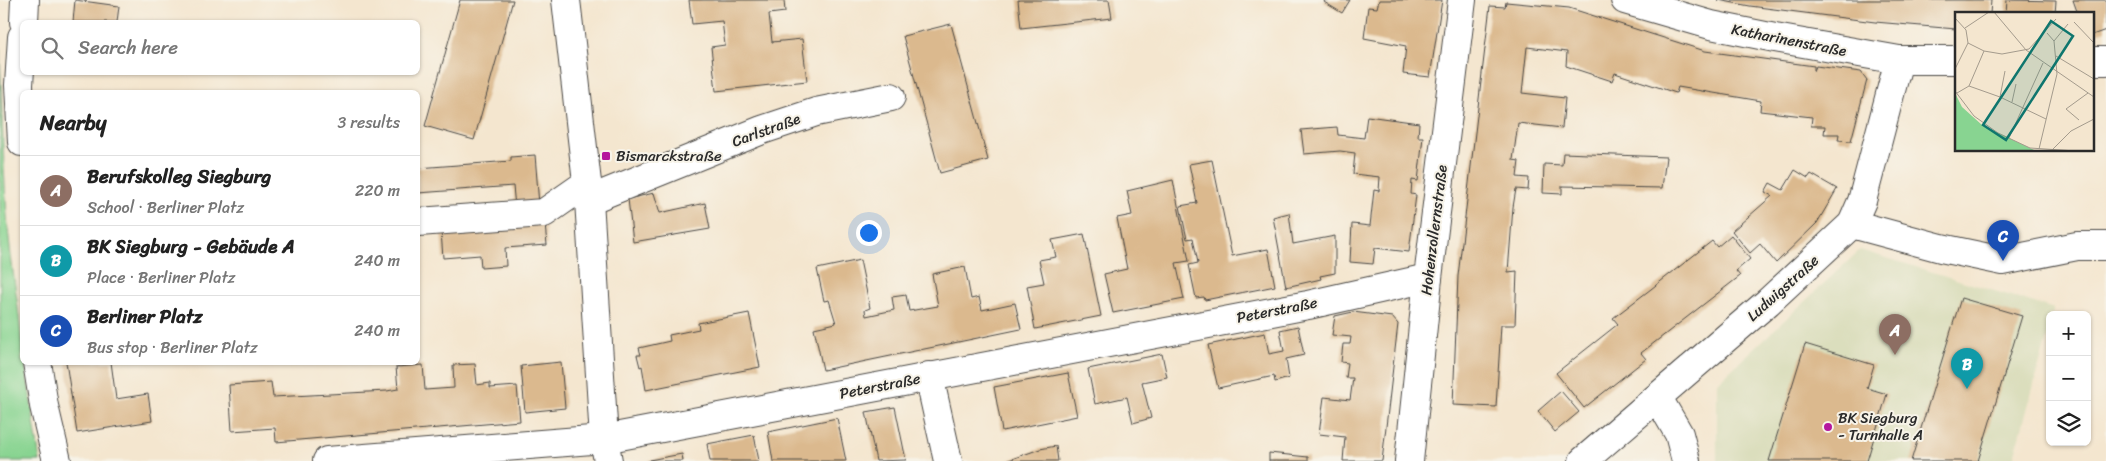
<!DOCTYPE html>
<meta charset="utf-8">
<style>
:root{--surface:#fff;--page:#f6f6f6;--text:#222;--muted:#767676;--line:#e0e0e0;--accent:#d93025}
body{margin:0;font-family:Sriracha,sans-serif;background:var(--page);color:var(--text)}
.controls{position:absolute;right:15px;bottom:15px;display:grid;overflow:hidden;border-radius:8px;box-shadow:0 1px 4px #0004}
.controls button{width:45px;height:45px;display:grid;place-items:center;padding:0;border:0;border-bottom:1px solid var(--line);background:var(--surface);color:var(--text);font:25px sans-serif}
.you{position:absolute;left:868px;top:232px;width:18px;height:18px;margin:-12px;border:4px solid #fff;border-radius:50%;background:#1a73e8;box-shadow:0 0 0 8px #1a73e833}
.badge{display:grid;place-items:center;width:32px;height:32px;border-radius:50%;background:var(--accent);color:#fff;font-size:16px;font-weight:700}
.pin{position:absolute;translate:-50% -41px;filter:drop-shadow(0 1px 2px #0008)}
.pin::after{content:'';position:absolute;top:26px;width:18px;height:15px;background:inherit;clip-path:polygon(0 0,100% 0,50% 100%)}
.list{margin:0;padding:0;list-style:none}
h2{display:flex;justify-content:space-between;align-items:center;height:65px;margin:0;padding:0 20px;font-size:21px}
h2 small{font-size:16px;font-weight:400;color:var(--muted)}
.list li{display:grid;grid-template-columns:32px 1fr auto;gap:15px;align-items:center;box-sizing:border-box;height:70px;padding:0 20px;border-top:1px solid var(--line)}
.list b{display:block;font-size:19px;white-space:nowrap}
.list p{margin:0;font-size:16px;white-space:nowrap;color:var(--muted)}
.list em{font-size:16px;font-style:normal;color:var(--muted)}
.icon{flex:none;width:28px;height:28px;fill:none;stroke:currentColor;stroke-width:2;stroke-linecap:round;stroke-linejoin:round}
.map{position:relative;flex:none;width:2106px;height:461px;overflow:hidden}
.search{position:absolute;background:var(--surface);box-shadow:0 1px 4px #0004;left:20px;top:20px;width:400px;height:55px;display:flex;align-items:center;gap:12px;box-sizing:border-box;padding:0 18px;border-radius:8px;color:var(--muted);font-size:19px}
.panel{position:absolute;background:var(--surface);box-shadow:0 1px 4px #0004;left:20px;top:90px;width:400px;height:275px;border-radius:8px}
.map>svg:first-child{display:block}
</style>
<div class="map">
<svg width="2106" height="461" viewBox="0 0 2106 461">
<rect width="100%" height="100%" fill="#f7f3e8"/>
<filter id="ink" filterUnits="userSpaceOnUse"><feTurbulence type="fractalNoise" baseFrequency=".02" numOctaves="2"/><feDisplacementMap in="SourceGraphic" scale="10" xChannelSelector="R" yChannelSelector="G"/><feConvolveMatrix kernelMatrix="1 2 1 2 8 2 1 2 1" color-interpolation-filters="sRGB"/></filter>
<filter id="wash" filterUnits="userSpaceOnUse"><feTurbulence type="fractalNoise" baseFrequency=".0096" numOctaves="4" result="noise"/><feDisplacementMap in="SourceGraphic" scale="20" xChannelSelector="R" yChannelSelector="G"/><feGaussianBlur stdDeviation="1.12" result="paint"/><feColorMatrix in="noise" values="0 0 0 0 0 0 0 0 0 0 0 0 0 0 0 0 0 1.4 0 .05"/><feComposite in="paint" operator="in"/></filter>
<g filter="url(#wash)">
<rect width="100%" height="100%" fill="#f4e6cf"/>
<path fill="#dbdebd" d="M1860,250L2054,309L2053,315H2050V326L2013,461H1717V383Z"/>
<path fill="#88d491" stroke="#5a805e" d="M0,48C2,111 3,175 9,238C13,279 22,321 22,362L25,363L40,461H0Z"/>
<g id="blocks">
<g fill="#dbb98e">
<path d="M75,0L119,6L117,22H73Z"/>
<path d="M460,0H513L474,140L425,126Z"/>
<path d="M689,0H784L785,12L769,14L772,42L802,39L807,81L716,91L711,47L725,45L722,21L692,24Z"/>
<path d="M1018,0H1109L1112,18L1021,28Z"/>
<path d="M1325,0H1350L1342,13L1324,2Z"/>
<path d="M1379,0H1442L1430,77L1403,74L1406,46L1364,38L1368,7L1377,8Z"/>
<path d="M1718,0H1991L1990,14H1956V29L1875,22L1750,6Z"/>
<path d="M2007,0L2056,1L2055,14H2006Z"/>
<path d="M2073,0H2106V30L2092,35V14H2078Z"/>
<path d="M1506,2L1569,8L1705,51L1814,66V71L1816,66L1861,72L1867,80L1851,141L1838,140L1839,134H1824L1825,126H1811L1812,117L1760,111L1761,101L1678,87L1676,93L1615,73L1612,81L1566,66L1567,52L1527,47L1522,93L1565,98L1562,128L1518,123L1513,160L1519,161L1517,177L1529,178L1528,190L1516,189L1513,207L1508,272L1517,271L1515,325H1501L1496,407L1453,405L1458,276L1490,6L1505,7Z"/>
<path d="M951,24L988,160L940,173L903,36Z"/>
<path d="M1367,116L1419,123L1418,137H1423L1418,181L1412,180L1411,194L1416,195L1409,252L1375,248L1373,264L1350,262L1352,224L1370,226L1374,190L1379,191L1380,177L1353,174L1355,153L1340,151L1304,154L1301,130L1337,127L1338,135L1364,138Z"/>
<path d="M1563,153L1666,157L1662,188L1562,186V194L1543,193L1544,164L1562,165Z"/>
<path d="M535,155L539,205L515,207L513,186L418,193V168L511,161V157Z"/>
<path d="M1212,160L1232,256L1268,249L1275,286L1205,300L1204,297L1196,298L1189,265L1198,263L1193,238L1187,239L1180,206L1197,203L1189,164Z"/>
<path d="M1795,170L1808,178L1811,174L1837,189L1817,223L1776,263L1760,244L1750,253L1732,231L1772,196L1765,192L1770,183L1783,190Z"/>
<path d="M1173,180L1189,261L1176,263L1184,299L1113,313L1104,274L1127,269L1117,218L1132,215L1127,191Z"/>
<path d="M654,193L660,213L705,203L710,229L633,242L628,199Z"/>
<path d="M1289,213L1293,244L1335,236V273L1320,276L1321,279L1286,287L1273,217Z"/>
<path d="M545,224L547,245L505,248L506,266L481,268L480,255L443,258L441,231Z"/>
<path d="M1084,234L1101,316L1035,329L1027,286L1044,283L1039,260L1056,257L1052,240Z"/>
<path d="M1731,235L1750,259L1736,271L1740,276L1641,353L1646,359L1584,408L1556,373L1618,324L1613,318L1651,289L1712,241L1717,247Z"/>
<path d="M860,260L870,308L865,310L866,316L894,310L892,297L906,295L909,311L938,306L932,274L965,267L971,299L979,297L982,310L1015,303L1021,329L823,370L814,328L836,323L829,300L824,301L817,269Z"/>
<path d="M1961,298L2022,316L1978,461H1911Z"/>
<path d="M1353,312L1392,317L1398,324L1382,461H1343L1345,437L1319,434L1324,397L1350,400L1353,378H1346L1348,363L1341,362L1343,344H1350L1351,337L1332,335L1335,316Z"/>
<path d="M749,313L760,367L646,390L642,366L640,367L637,355H641L639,348L670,341L669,335L699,329L698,323Z"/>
<path d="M1298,326L1304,355L1286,359L1289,378L1275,382L1274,376L1218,388L1208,345L1265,333L1269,354L1284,351L1280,330Z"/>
<path d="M1805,344L1874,365L1867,388L1887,394L1867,461H1769Z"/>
<path d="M1162,354L1167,377L1142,382L1151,418L1133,423L1127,397L1095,404L1088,369Z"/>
<path d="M66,362H111L116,399L148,394L152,421L77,433Z"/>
<path d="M561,362L565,408L525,412L521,366Z"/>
<path d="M475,364L477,385L490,383V388L517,386L520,421L276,442L275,428L232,431L229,385L271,382L273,397L387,391L398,389L396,367L423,365L425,390L454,388L453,365Z"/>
<path d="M1068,373L1077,416L1002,431L994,387Z"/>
<path d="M1561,391L1579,412L1555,432L1538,411Z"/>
<path d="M895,407L906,460L876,461L866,412Z"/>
<path d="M837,418L846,461H773L768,432Z"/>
<path d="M754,435L759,461H710L707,444Z"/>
<path d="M1056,446L1058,461H1006L1040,449Z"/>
<path d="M1269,453L1308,457V461H1269Z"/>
<path d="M682,454L683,461H649V460Z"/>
</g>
</g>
</g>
<g filter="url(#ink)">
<use href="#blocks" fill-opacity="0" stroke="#494744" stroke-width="1"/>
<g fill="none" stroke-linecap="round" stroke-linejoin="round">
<defs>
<g id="minor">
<path d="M566,0L589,200L604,439L608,461"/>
<path d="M1625,0L1711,25L1775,38L1899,60H1956"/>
<path d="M24,22L25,0"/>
<path d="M22,37L19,85L22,142"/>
<path d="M2092,61H2106"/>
<path d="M589,200L762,130L816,112L891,97"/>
<path d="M418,222L544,213L587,183"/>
<path d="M1852,224L1941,248L2003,261L2077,246H2106"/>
<path d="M37,362L44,406L57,461"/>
<path d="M929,376L948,461"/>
<path d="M1658,398L1679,434L1686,461"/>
<path d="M327,461L604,439L1308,305L1428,278"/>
<path d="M1409,461L1428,278L1462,0"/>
<path d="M1583,461L1768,302L1852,224L1862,201L1899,60"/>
</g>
</defs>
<use href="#minor" stroke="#494744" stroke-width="30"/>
<use href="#minor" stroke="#fff" stroke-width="28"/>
</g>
</g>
<g fill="#b5179e" stroke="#f7f3e8" stroke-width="2">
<rect x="601" y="151" width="10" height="10" rx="2.5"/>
<circle cx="1828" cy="427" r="5"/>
</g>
<g text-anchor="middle" stroke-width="4" stroke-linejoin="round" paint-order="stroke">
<g font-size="15" fill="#2b2b2b" stroke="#f7f3e8">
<text transform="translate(1789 40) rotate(11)" y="5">Katharinenstraße</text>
<text transform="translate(766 130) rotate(-20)" y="5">Carlstraße</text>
<text transform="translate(1434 230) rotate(-83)" y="5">Hohenzollernstraße</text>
<text transform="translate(1783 288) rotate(-42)" y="5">Ludwigstraße</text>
<text transform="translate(1277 310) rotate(-11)" y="5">Peterstraße</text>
<text transform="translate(880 386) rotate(-11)" y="5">Peterstraße</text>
</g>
<g font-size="15" fill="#2b2b2b" stroke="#f7f3e8" text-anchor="start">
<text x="616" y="161">Bismarckstraße</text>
<text x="1838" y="423">BK Siegburg<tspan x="1838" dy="17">- Turnhalle A</tspan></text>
</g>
</g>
<g transform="translate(1955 12)">
<rect width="139" height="139" fill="#f4e6cf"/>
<path d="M0,81L7,95L27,113L81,139H0Z" fill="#88d491"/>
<path fill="none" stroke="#a49b8d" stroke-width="1" d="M39,0L71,38L139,85M0,6L11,18L13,31L29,39L47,42L74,37L101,7M119,10L139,31M10,16L34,0M99,29L113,12M101,44L139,67M0,57L13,31M14,74L45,85L91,107M0,79L19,104L43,121L75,136L121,139M2,81L14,74L29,39M45,85L50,59M57,90L61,72M124,108L111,97L133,81M54,126L88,51M84,137L102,62L99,29L92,21M96,139L116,119L139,107"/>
<path fill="#0f766e" fill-opacity="0.15" stroke="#0f766e" stroke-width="2.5" d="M96,9L118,24L51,128L28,113Z"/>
<rect width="139" height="139" fill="none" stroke="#2b2b2b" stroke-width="2.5"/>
</g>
</svg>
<div class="controls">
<button>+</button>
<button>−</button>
<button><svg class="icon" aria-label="layers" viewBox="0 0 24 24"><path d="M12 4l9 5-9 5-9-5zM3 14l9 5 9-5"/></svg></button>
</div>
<div class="you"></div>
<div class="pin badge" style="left:1895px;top:355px;background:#8d6e63">A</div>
<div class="pin badge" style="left:1967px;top:389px;background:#0f9aa8">B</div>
<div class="pin badge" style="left:2003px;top:261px;background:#1a4fb4">C</div>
<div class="search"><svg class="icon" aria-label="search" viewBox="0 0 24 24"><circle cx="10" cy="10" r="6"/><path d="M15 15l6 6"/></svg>Search here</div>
<section class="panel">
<h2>Nearby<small>3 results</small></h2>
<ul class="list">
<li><span class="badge" style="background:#8d6e63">A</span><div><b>Berufskolleg Siegburg</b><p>School · Berliner Platz</p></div><em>220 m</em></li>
<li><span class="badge" style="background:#0f9aa8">B</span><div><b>BK Siegburg - Gebäude A</b><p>Place · Berliner Platz</p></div><em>240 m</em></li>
<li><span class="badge" style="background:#1a4fb4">C</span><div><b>Berliner Platz</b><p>Bus stop · Berliner Platz</p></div><em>240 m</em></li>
</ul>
</section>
</div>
